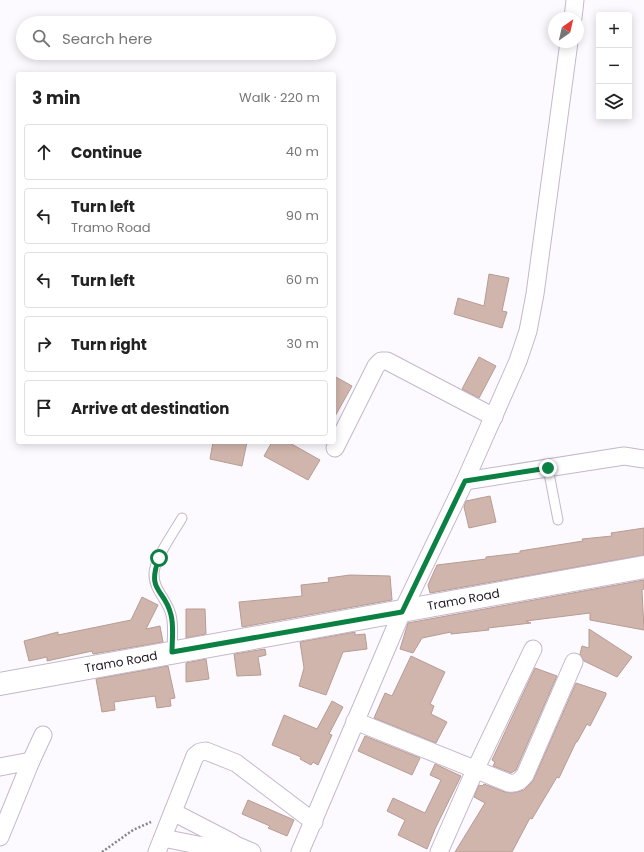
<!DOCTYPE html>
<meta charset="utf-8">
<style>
:root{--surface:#fff;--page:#f2f2f2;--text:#222;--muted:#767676;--line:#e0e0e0}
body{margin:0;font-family:Poppins,sans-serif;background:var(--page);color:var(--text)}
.controls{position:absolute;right:12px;top:12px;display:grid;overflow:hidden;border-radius:4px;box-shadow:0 2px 10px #0003}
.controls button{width:36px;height:36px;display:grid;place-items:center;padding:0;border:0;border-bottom:1px solid var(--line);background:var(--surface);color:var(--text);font:20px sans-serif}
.compass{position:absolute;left:548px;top:12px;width:36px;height:36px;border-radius:50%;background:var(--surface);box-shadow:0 2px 10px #0003;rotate:34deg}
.stop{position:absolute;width:12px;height:12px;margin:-9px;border:3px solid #0b8043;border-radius:50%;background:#fff}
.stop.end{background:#0b8043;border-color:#fff;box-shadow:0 1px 4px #0008}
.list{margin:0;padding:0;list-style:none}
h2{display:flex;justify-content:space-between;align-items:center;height:52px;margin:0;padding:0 16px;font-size:17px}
h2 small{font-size:13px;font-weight:400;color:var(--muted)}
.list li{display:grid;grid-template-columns:26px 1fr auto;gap:12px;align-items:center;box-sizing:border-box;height:56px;margin:0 8px 8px;padding:0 8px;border:1px solid var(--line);border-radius:4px}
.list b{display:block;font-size:15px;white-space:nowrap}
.list p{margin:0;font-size:13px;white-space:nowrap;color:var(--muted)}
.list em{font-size:13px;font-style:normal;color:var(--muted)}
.icon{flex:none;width:22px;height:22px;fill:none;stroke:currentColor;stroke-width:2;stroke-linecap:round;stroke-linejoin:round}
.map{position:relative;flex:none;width:644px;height:852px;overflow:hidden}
.search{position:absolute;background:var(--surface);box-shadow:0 2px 10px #0003;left:16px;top:16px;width:320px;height:44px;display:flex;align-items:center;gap:10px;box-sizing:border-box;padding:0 14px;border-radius:22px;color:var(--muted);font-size:15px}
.panel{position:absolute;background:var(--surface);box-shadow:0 2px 10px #0003;left:16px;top:72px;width:320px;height:372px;border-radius:4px}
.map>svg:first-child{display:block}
</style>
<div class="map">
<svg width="644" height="852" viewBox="0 0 644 852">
<rect width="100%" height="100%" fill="#fdfaff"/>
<g fill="#d0b5ac" stroke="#b79c93">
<path d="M489,274L509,278L502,311L507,312L502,328L454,314L458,298L484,306Z"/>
<path d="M479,357L496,366L479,398L462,389Z"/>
<path d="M334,376L352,386L334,418Z"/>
<path d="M213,442H247L242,466L210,459Z"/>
<path d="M272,442H288L320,460L308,480L264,456Z"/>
<path d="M490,496L496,522L469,528L464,507L466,501Z"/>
<path d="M644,528V555L430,593L428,585L437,565L486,559V557L520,553V551L583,541L582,539L612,536L611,533Z"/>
<path d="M350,575L390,576L392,600L242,627L239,602L302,596L301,585L329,582L328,578Z"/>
<path d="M644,580V589L642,590L644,630L590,620V613L526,621L531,623L488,628L489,630L451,634V632L422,638L413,653L400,649L408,623Z"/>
<path d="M142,597L158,605L146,629L160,626L163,642L93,654L92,651L47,661V657L29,661L24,641L58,632V635L131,620Z"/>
<path d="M186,609H205L206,634L186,638Z"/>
<path d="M589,629L632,657L617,677L584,661L580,654L582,646L589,648Z"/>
<path d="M355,632V635L365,634L367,649L343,652L326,695L299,686L304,668L300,642Z"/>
<path d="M265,649L266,655L258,657L261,675L237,676L234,654Z"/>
<path d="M411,656L445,672L430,704L434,706L431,714L447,722L436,743L374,718L385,693L392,696Z"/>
<path d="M206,659L209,679L186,682V663Z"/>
<path d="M168,666L175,698L170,699L171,706L157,708L155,696L114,702L115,710L102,712L96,679Z"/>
<path d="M535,668L557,676L516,770L511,773L493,766L495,762L492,760Z"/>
<path d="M576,683L606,693V695L590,726L587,724L577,742H576L559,778L557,777L532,819L530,818L512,852H455L485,803L474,797L479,785L482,786L484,784L505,792L512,793L524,790L533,781Z"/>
<path d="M332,701L343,707L329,734L332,735L318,765L313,762L311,765L300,759L301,757L272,745L284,715L317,729Z"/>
<path d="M365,736L420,758L412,775L358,751Z"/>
<path d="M435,764L461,776L435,829L427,849L398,835L405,820L387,811L393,798L425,813L441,780L430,775Z"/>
<path d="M248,800L294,820L287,836L268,828L270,826L242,814Z"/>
</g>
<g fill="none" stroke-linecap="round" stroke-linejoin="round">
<defs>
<g id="lane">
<path d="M548,468L558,520"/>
<path d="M172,652C172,641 174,626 171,615C168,600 153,590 154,573C155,558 174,532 182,518"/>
</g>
<g id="street">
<path d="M573,18L575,0"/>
<path d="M335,448L376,366L381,361H387L494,417"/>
<path d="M465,481L624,456L644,459"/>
<path d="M355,721L509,783C517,784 520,781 525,775L574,662"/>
<path d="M31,761L43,735"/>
<path d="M0,767L31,761L0,837"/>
<path d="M173,812L233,843"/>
<path d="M163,838L198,845L238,846L252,852"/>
<path d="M157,852L195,756L200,752L206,751L236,763L314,822"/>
<path d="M300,852L402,612L465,481L518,361L528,331L535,294L569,42"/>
<path d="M439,852L476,768L533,649"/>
</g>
<g id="secondary">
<path id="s1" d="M0,684L644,567"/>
</g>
</defs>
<use href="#lane" stroke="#c5b7cc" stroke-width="11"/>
<use href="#street" stroke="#c5b7cc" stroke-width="19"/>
<use href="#secondary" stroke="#c5b7cc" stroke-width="24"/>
<path stroke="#87838a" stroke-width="2.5" stroke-dasharray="2 2" stroke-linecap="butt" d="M102,852L133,830L151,822"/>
<use href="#lane" stroke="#fff" stroke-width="9"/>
<use href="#street" stroke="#fff" stroke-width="17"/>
<use href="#secondary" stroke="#fff" stroke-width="22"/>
</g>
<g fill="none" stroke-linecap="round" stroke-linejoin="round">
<path stroke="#0b8043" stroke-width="5" d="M159,558C146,593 165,588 171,615C174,626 172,641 172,652L402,612L465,481L548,468"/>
</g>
<g text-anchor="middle" stroke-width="4" stroke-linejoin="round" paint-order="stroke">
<g font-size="12" fill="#201b23" stroke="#fff">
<text dy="4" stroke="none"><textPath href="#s1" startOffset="471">Tramo Road</textPath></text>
<text dy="4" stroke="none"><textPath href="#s1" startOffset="123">Tramo Road</textPath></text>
</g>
</g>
</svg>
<div class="controls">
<button>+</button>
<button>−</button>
<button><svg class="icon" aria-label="layers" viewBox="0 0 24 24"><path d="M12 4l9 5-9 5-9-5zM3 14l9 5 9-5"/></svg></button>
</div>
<svg class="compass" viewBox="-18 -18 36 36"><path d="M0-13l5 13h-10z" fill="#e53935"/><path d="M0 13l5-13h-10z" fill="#767676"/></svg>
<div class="stop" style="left:159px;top:558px"></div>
<div class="stop end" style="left:548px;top:468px"></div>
<div class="search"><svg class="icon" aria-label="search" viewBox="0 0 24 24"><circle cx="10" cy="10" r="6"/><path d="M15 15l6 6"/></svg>Search here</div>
<section class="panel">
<h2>3 min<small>Walk · 220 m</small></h2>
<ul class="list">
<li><svg class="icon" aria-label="ahead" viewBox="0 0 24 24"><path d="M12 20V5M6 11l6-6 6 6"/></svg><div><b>Continue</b></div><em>40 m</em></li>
<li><svg class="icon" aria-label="left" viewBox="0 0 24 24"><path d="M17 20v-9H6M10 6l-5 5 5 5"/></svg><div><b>Turn left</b><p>Tramo Road</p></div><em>90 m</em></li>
<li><svg class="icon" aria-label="left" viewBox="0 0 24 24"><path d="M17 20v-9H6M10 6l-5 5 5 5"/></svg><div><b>Turn left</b></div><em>60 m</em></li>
<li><svg class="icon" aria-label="right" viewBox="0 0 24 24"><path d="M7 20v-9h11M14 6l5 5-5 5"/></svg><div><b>Turn right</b></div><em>30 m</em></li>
<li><svg class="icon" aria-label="arrive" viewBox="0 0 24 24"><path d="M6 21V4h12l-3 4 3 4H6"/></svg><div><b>Arrive at destination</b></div></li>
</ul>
</section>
</div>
